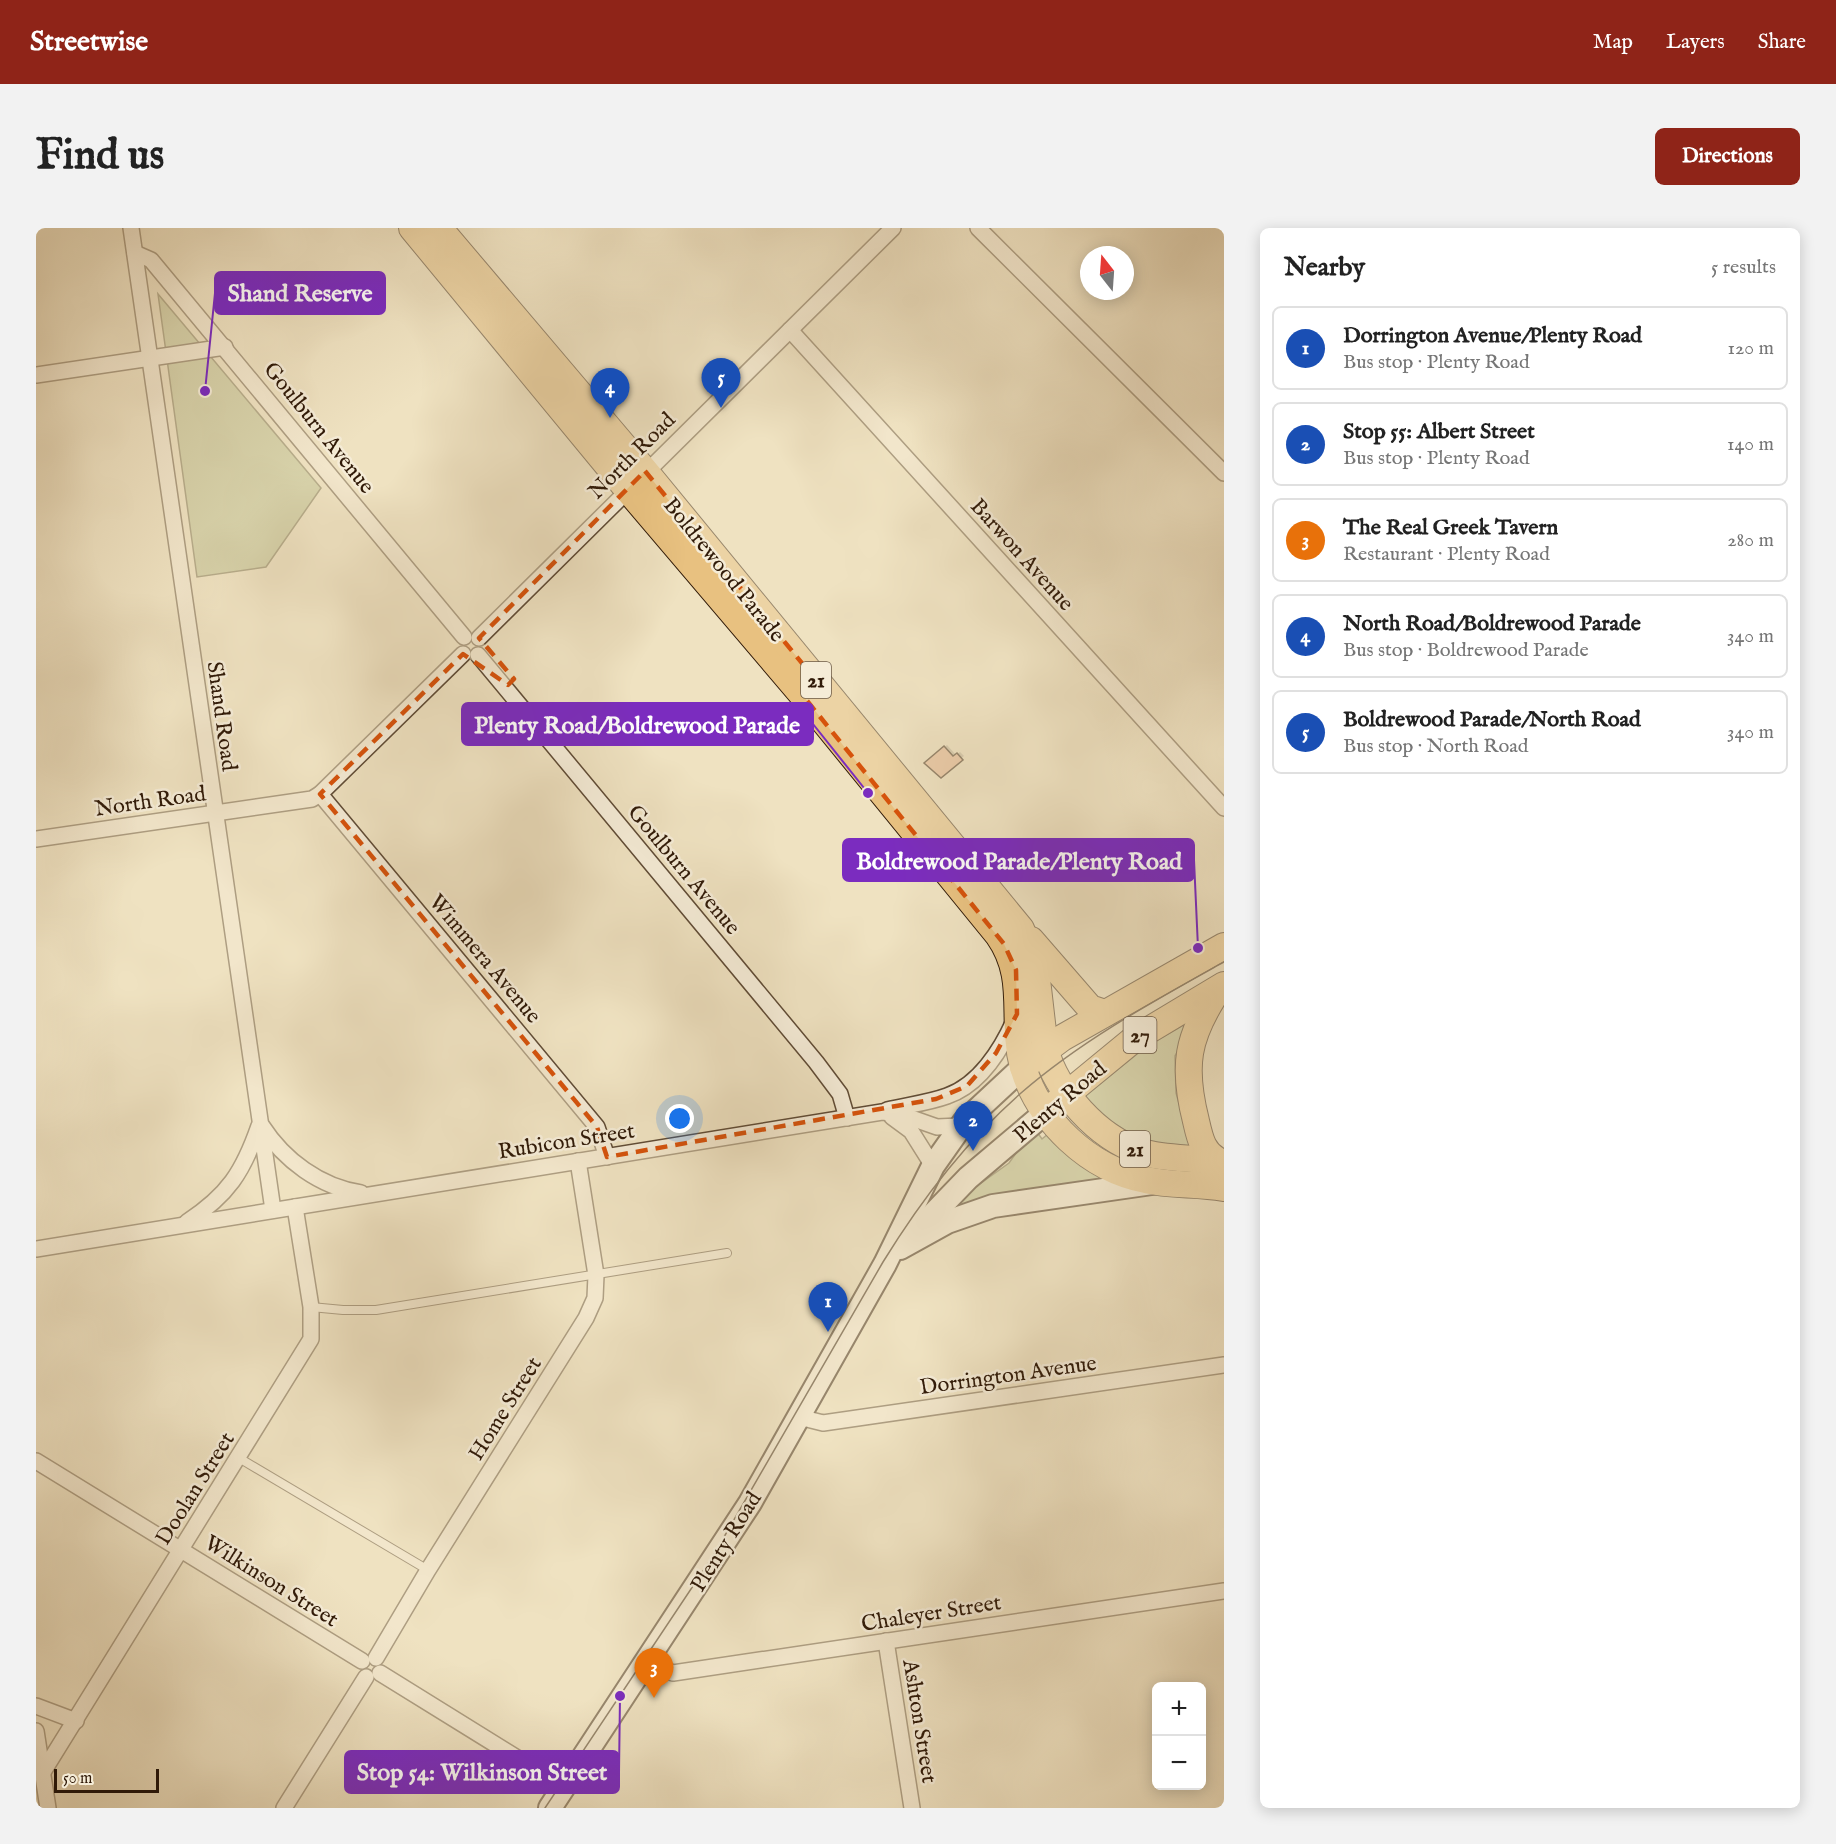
<!DOCTYPE html>
<meta charset="utf-8">
<style>
:root{--surface:#fff;--page:#f2f2f2;--text:#222;--muted:#767676;--line:#e0e0e0;--accent:#8f2418}
body{margin:0;font-family:"IM FELL English",serif;background:var(--page);color:var(--text)}
.controls{position:absolute;right:18px;bottom:18px;display:grid;overflow:hidden;border-radius:9px;box-shadow:0 3px 15px #0003}
.controls button{width:54px;height:54px;display:grid;place-items:center;padding:0;border:0;border-bottom:2px solid var(--line);background:var(--surface);color:var(--text);font:30px sans-serif}
.compass{position:absolute;left:1044px;top:18px;width:54px;height:54px;border-radius:50%;background:var(--surface);box-shadow:0 3px 15px #0003;rotate:343deg}
.scale{position:absolute;left:18px;bottom:15px;width:105px;box-sizing:border-box;padding-left:6px;border:3px solid #301a08;border-top:0;font-size:16px;line-height:21px;white-space:nowrap;color:#301a08;-webkit-text-stroke:4px #f5ecd7;paint-order:stroke}
.you{position:absolute;left:644px;top:891px;width:21px;height:21px;margin:-15px;border:4px solid #fff;border-radius:50%;background:#1a73e8;box-shadow:0 0 0 9px #1a73e833}
.badge{display:grid;place-items:center;width:39px;height:39px;border-radius:50%;background:var(--accent);color:#fff;font-size:20px;font-weight:700}
.pin{position:absolute;translate:-50% -50px;filter:drop-shadow(0 2px 3px #0008)}
.pin::after{content:'';position:absolute;top:32px;width:21px;height:18px;background:inherit;clip-path:polygon(0 0,100% 0,50% 100%)}
.list{margin:0;padding:0;list-style:none}
h2{display:flex;justify-content:space-between;align-items:center;height:78px;margin:0;padding:0 24px;font-size:26px}
h2 small{font-size:20px;font-weight:400;color:var(--muted)}
.list li{display:grid;grid-template-columns:39px 1fr auto;gap:18px;align-items:center;box-sizing:border-box;height:84px;margin:0 12px 12px;padding:0 12px;border:2px solid var(--line);border-radius:9px}
.list b{display:block;font-size:22px;white-space:nowrap}
.list p{margin:0;font-size:20px;white-space:nowrap;color:var(--muted)}
.list em{font-size:20px;font-style:normal;color:var(--muted)}
.map{position:relative;flex:none;width:1188px;height:1580px;overflow:hidden;border-radius:9px}
header{display:flex;align-items:center;gap:36px;box-sizing:border-box;height:84px;padding:0 30px;background:var(--accent);color:#fff}
header strong{font-size:28px}
nav{display:flex;gap:33px;margin-inline-start:auto;font-size:21px}
.intro{display:flex;align-items:center;justify-content:space-between;box-sizing:border-box;height:144px;padding:0 36px}
h1{margin:0;font-size:42px}
.button{padding:15px 27px;border-radius:9px;background:var(--accent);color:#fff;font-size:21px;font-weight:700}
main{display:flex;gap:36px;padding:0 36px}
aside{flex:1;background:var(--surface);border-radius:9px;box-shadow:0 3px 15px #0003}
.map>svg:first-child{display:block}
</style>
<header>
<strong>Streetwise</strong>
<nav><a>Map</a><a>Layers</a><a>Share</a></nav>
</header>
<div class="intro"><h1>Find us</h1><a class="button">Directions</a></div>
<main>
<div class="map">
<svg width="1188" height="1580" viewBox="0 0 1188 1580">
<rect width="100%" height="100%" fill="#efe2c1"/>
<filter id="stains"><feTurbulence type="fractalNoise" baseFrequency=".00333" numOctaves="4"/><feColorMatrix values="0 0 0 0 .2 0 0 0 0 .09 0 0 0 0 .02 0 0 0 .5 -.17"/></filter>
<radialGradient id="worn" r=".72"><stop offset=".6" stop-color="#630" stop-opacity="0"/><stop offset="1" stop-color="#630" stop-opacity=".3"/></radialGradient>
<g fill="#bcc290" stroke="#766e4c" stroke-width="1.5">
<path d="M122,66L285,260L230,339L161,349Z"/>
<path d="M1151,795H1157L1139,828L1140,865L1157,924L1109,915L1066,888L1049,868L1111,818Z"/>
<path d="M1001,904L1006,911L1012,906L1068,951L913,986L934,963L973,935L988,914Z"/>
</g>
<path fill="#0003" d="M911,517L920,527L924,524L928,528L905,548L890,535Z"/>
<path fill="#e8b38e" stroke="#301a08" stroke-width="1.5" d="M908,518L917,528L921,525L927,532L905,550L888,535Z"/>
<g fill="none" stroke-linecap="round" stroke-linejoin="round">
<defs>
<g id="service">
<path d="M275,1079L307,1082H340L691,1025"/>
<path d="M203,1230L392,1342"/>
</g>
<g id="minor">
<path d="M95,0L237,982"/>
<path d="M942,0L1188,245"/>
<path d="M99,25L115,32L428,409"/>
<path d="M754,102L1188,580"/>
<path d="M0,147L189,119"/>
<path d="M443,410L857,0"/>
<path d="M442,427L780,834L804,866L811,890"/>
<path d="M284,566L561,899L571,929"/>
<path d="M0,611L276,571L284,566L427,426"/>
<path d="M851,882C871,877 892,875 911,868C943,857 965,822 978,793"/>
<path d="M856,889L875,903L897,938"/>
<path d="M226,898C248,932 284,959 325,965"/>
<path d="M151,994C192,967 207,944 223,898"/>
<path d="M0,1021L846,884L864,886L901,899L924,898"/>
<path d="M763,1189L787,1195L1188,1137"/>
<path d="M0,1233L326,1433"/>
<path d="M850,1413L876,1580"/>
<path d="M340,1430L392,1342L550,1090L559,1070L560,1047L542,933"/>
<path d="M611,1434L637,1445L1188,1363"/>
<path d="M344,1445L528,1559"/>
<path d="M0,1478L40,1493"/>
<path d="M0,1503L12,1580"/>
<path d="M7,1544L275,1111V1079L259,979"/>
<path d="M248,1580L330,1449"/>
</g>
<g id="secondary">
<path d="M879,1005L932,950L1010,884"/>
<path d="M864,1020L911,994L957,978L1116,955"/>
<path d="M514,1580L714,1275L849,1036L897,938L928,894L987,839"/>
</g>
<g id="primary">
<path d="M376,0L592,262L768,469L962,707C993,751 974,791 987,839"/>
<path d="M403,0L609,243L985,701L999,734L1009,821"/>
<path d="M995,712L1054,780L1069,785"/>
</g>
<g id="trunk">
<path d="M1188,718L1026,810L987,839C1003,893 1053,941 1110,952C1135,958 1162,955 1188,960"/>
<path d="M1182,762C1151,809 1146,838 1160,893C1164,911 1167,926 1185,934"/>
<path d="M1009,821C1021,864 1061,909 1105,924C1131,932 1161,929 1188,935"/>
<path d="M1019,876L1098,811L1188,757"/>
</g>
</defs>
<use href="#service" stroke="#604c36" stroke-width="10"/>
<use href="#minor" stroke="#604c36" stroke-width="18"/>
<use href="#secondary" stroke="#301a08" stroke-width="26"/>
<use href="#primary" stroke="#301a08" stroke-width="28"/>
<use href="#trunk" stroke="#301a08" stroke-width="28"/>
<use href="#service" stroke="#f5ecd7" stroke-width="8"/>
<use href="#minor" stroke="#f5ecd7" stroke-width="15"/>
<use href="#secondary" stroke="#f5ecd7" stroke-width="22"/>
<use href="#primary" stroke="#e8c180" stroke-width="26"/>
<use href="#trunk" stroke="#e8c180" stroke-width="26"/>
<path stroke="#301a08" stroke-width="1.5" d="M509,1580L677,1328L847,1034C885,972 929,914 985,865C1046,812 1118,773 1188,734"/>
</g>
<path d="M0 0H1188V1580H0ZM609,243L783,456L768,469L968,716L980,742L981,786L960,825L931,858L900,871L571,929L561,899L284,566L427,426L472,457L478,451L443,410Z" fill="#efe2c1" fill-opacity=".55" fill-rule="evenodd"/>
<path fill="none" stroke="#d6530c" stroke-width="4.5" stroke-dasharray="12 8" stroke-linejoin="round" d="M609,243L783,456L768,469L968,716L980,742L981,786L960,825L931,858L900,871L571,929L561,899L284,566L427,426L472,457L478,451L443,410Z"/>
<g text-anchor="middle" stroke-width="5" stroke-linejoin="round" paint-order="stroke">
<g fill="#f5ecd7" stroke="#6b5946" stroke-width="1.5">
<rect x="765" y="434" width="30" height="36" rx="4.5"/>
<rect x="1087.5" y="789" width="33" height="36" rx="4.5"/>
<rect x="1084" y="903" width="30" height="36" rx="4.5"/>
</g>
<g font-size="21" font-weight="bold" fill="#301a08">
<text x="780" y="459">21</text>
<text x="1104" y="814">27</text>
<text x="1099" y="928">21</text>
</g>
<g font-size="22" fill="#301a08" stroke="#f5ecd7">
<text transform="translate(284 199) rotate(51)" y="8">Goulburn Avenue</text>
<text transform="translate(595 227) rotate(-45)" y="8">North Road</text>
<text transform="translate(987 326) rotate(48)" y="8">Barwon Avenue</text>
<text transform="translate(689 341) rotate(51)" y="8">Boldrewood Parade</text>
<text transform="translate(187 488) rotate(82)" y="8">Shand Road</text>
<text transform="translate(114 572) rotate(-8)" y="8">North Road</text>
<text transform="translate(649 641) rotate(50)" y="8">Goulburn Avenue</text>
<text transform="translate(450 730) rotate(50)" y="8">Wimmera Avenue</text>
<text transform="translate(1023 873) rotate(-40)" y="8">Plenty Road</text>
<text transform="translate(530 912) rotate(-9)" y="8">Rubicon Street</text>
<text transform="translate(972 1146) rotate(-8)" y="8">Dorrington Avenue</text>
<text transform="translate(468 1180) rotate(-58)" y="8">Home Street</text>
<text transform="translate(158 1260) rotate(-58)" y="8">Doolan Street</text>
<text transform="translate(689 1313) rotate(-58)" y="8">Plenty Road</text>
<text transform="translate(236 1352) rotate(32)" y="8">Wilkinson Street</text>
<text transform="translate(895 1384) rotate(-9)" y="8">Chaleyer Street</text>
<text transform="translate(885 1493) rotate(81)" y="8">Ashton Street</text>
</g>
</g>
<path fill="none" stroke="#7b2cbf" stroke-width="2" d="M169 163L179 65M832 565L777 496M1162 720L1158 632M584 1468L583 1544"/>
<g fill="#7b2cbf" stroke="#f5ecd7" stroke-width="2">
<circle cx="169" cy="163" r="6"/>
<circle cx="832" cy="565" r="6"/>
<circle cx="1162" cy="720" r="6"/>
<circle cx="584" cy="1468" r="6"/>
</g>
<g fill="#7b2cbf" stroke="#7b2cbf" stroke-width="2">
<rect x="179" y="44" width="170" height="42" rx="6"/>
<rect x="426" y="475" width="351" height="42" rx="6"/>
<rect x="807" y="611" width="351" height="42" rx="6"/>
<rect x="309" y="1523" width="274" height="42" rx="6"/>
</g>
<g font-size="24" text-anchor="middle" font-weight="bold" fill="#fff">
<text x="264" y="73">Shand Reserve</text>
<text x="601" y="505">Plenty Road/Boldrewood Parade</text>
<text x="983" y="641">Boldrewood Parade/Plenty Road</text>
<text x="446" y="1552">Stop 54: Wilkinson Street</text>
</g>
<rect width="100%" height="100%" filter="url(#stains)"/>
<rect width="100%" height="100%" fill="url(#worn)"/>
</svg>
<div class="controls">
<button>+</button>
<button>−</button>
</div>
<svg class="compass" viewBox="-18 -18 36 36"><path d="M0-13l5 13h-10z" fill="#e53935"/><path d="M0 13l5-13h-10z" fill="#767676"/></svg>
<div class="scale">50 m</div>
<div class="you"></div>
<div class="pin badge" style="left:792px;top:1104px;background:#1a4fb4">1</div>
<div class="pin badge" style="left:937px;top:923px;background:#1a4fb4">2</div>
<div class="pin badge" style="left:618px;top:1470px;background:#e8710a">3</div>
<div class="pin badge" style="left:574px;top:190px;background:#1a4fb4">4</div>
<div class="pin badge" style="left:685px;top:180px;background:#1a4fb4">5</div>
</div>
<aside>
<h2>Nearby<small>5 results</small></h2>
<ul class="list">
<li><span class="badge" style="background:#1a4fb4">1</span><div><b>Dorrington Avenue/Plenty Road</b><p>Bus stop · Plenty Road</p></div><em>120 m</em></li>
<li><span class="badge" style="background:#1a4fb4">2</span><div><b>Stop 55: Albert Street</b><p>Bus stop · Plenty Road</p></div><em>140 m</em></li>
<li><span class="badge" style="background:#e8710a">3</span><div><b>The Real Greek Tavern</b><p>Restaurant · Plenty Road</p></div><em>280 m</em></li>
<li><span class="badge" style="background:#1a4fb4">4</span><div><b>North Road/Boldrewood Parade</b><p>Bus stop · Boldrewood Parade</p></div><em>340 m</em></li>
<li><span class="badge" style="background:#1a4fb4">5</span><div><b>Boldrewood Parade/North Road</b><p>Bus stop · North Road</p></div><em>340 m</em></li>
</ul>
</aside>
</main>
